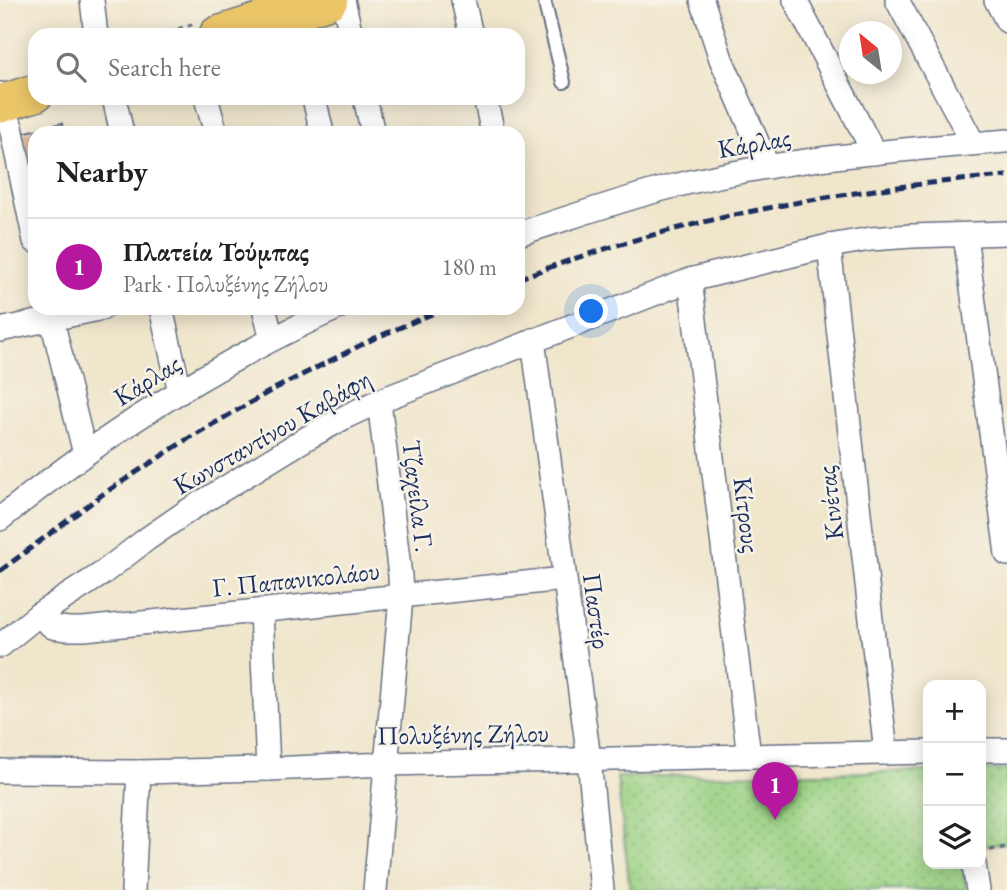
<!DOCTYPE html>
<meta charset="utf-8">
<style>
:root{--surface:#fff;--page:#f6f6f6;--text:#202124;--muted:#757577;--line:#e0e0e0;--accent:#b5179e}
body{margin:0;font-family:"EB Garamond",serif;background:var(--page);color:var(--text)}
.controls{position:absolute;right:21px;bottom:21px;display:grid;overflow:hidden;border-radius:14px;box-shadow:0 4px 18px #0003}
.controls button{width:63px;height:63px;display:grid;place-items:center;padding:0;border:0;border-bottom:2px solid var(--line);background:var(--surface);color:var(--text);font:35px sans-serif}
.compass{position:absolute;left:839px;top:21px;width:63px;height:63px;border-radius:50%;background:var(--surface);box-shadow:0 4px 18px #0003;rotate:330deg}
.you{position:absolute;left:592px;top:312px;width:24px;height:24px;margin:-18px;border:5px solid #fff;border-radius:50%;background:#1a73e8;box-shadow:0 0 0 10px #1a73e833}
.badge{display:grid;place-items:center;width:46px;height:46px;border-radius:50%;background:var(--accent);color:#fff;font-size:23px;font-weight:700}
.pin{position:absolute;translate:-50% -58px;filter:drop-shadow(0 2px 4px #0008)}
.pin::after{content:'';position:absolute;top:37px;width:24px;height:21px;background:inherit;clip-path:polygon(0 0,100% 0,50% 100%)}
.list{margin:0;padding:0;list-style:none}
h2{display:flex;justify-content:space-between;align-items:center;height:91px;margin:0;padding:0 28px;font-size:30px}
h2 small{font-size:23px;font-weight:400;color:var(--muted)}
.list li{display:grid;grid-template-columns:46px 1fr auto;gap:21px;align-items:center;box-sizing:border-box;height:98px;padding:0 28px;border-top:2px solid var(--line)}
.list b{display:block;font-size:26px;white-space:nowrap}
.list p{margin:0;font-size:23px;white-space:nowrap;color:var(--muted)}
.list em{font-size:23px;font-style:normal;color:var(--muted)}
.icon{flex:none;width:38px;height:38px;fill:none;stroke:currentColor;stroke-width:2;stroke-linecap:round;stroke-linejoin:round}
.map{position:relative;flex:none;width:1007px;height:890px;overflow:hidden}
.search{position:absolute;background:var(--surface);box-shadow:0 4px 18px #0003;left:28px;top:28px;width:497px;height:77px;display:flex;align-items:center;gap:18px;box-sizing:border-box;padding:0 24px;border-radius:21px;color:var(--muted);font-size:26px}
.panel{position:absolute;background:var(--surface);box-shadow:0 4px 18px #0003;left:28px;top:126px;width:497px;height:189px;border-radius:21px}
.map>svg:first-child{display:block}
</style>
<div class="map">
<svg width="1007" height="890" viewBox="0 0 1007 890">
<defs>
<pattern id="park-dots" width="8" height="8" patternUnits="userSpaceOnUse" patternTransform="scale(1.75)"><rect width="8" height="8" fill="#9ad183"/><path d="M2 2h.1M6 6h.1" fill="none" stroke="#7daa6e" stroke-width="1.8" stroke-linecap="round"/></pattern>
</defs>
<rect width="100%" height="100%" fill="#f7f3e8"/>
<filter id="ink" filterUnits="userSpaceOnUse"><feTurbulence type="fractalNoise" baseFrequency=".0143" numOctaves="2"/><feDisplacementMap in="SourceGraphic" scale="14" xChannelSelector="R" yChannelSelector="G"/><feConvolveMatrix kernelMatrix="1 2 1 2 8 2 1 2 1" color-interpolation-filters="sRGB"/></filter>
<filter id="wash" filterUnits="userSpaceOnUse"><feTurbulence type="fractalNoise" baseFrequency=".00686" numOctaves="4" result="noise"/><feDisplacementMap in="SourceGraphic" scale="28" xChannelSelector="R" yChannelSelector="G"/><feGaussianBlur stdDeviation="1.57" result="paint"/><feColorMatrix in="noise" values="0 0 0 0 0 0 0 0 0 0 0 0 0 0 0 0 0 1.4 0 .05"/><feComposite in="paint" operator="in"/></filter>
<g filter="url(#wash)">
<rect width="100%" height="100%" fill="#f0e6cc"/>
<g fill="url(#park-dots)" stroke="#5a8070" stroke-width="2">
<path d="M981,770H1007V843L983,846L981,834Z"/>
<path d="M928,771V864H963L966,890H630L617,777Z"/>
</g>
<g id="blocks">
<path fill="#d39f7d" d="M62,123L65,133H35V174L33,175L23,133Z"/>
</g>
</g>
<g filter="url(#ink)">
<use href="#blocks" fill-opacity="0" stroke="#666f84" stroke-width="2"/>
<g fill="none" stroke-linecap="round" stroke-linejoin="round">
<defs>
<path id="lane" d="M544,0L564,82"/>
<g id="street">
<path d="M92,0L96,35"/>
<path d="M343,0L351,35"/>
<path d="M463,0L471,35"/>
<path d="M702,0L721,59L768,167"/>
<path d="M795,0L874,153"/>
<path d="M897,0L973,143"/>
<path d="M996,0L1007,21"/>
<path d="M0,94L11,127L35,241"/>
<path d="M114,98L122,133"/>
<path d="M206,98L216,133"/>
<path d="M314,98L322,133"/>
<path d="M365,98L373,133"/>
<path d="M485,98L493,133"/>
<path d="M518,234C569,218 619,200 670,187C780,159 894,150 1007,141"/>
<path d="M965,235L1007,554"/>
<path d="M829,246L886,753"/>
<path d="M690,280L749,756"/>
<path d="M49,308L85,454"/>
<path d="M161,308L180,392"/>
<path d="M264,308L272,339"/>
<path d="M0,330L103,308"/>
<path d="M533,340L589,759L602,890"/>
<path d="M0,519C103,435 216,363 337,308"/>
<path d="M261,611L268,769"/>
<path d="M38,615L53,627L68,629H84L564,579"/>
<path d="M0,646L38,615L100,575L147,539L189,510L307,438L347,416L379,401L690,280L829,246L871,239L912,236L1007,233"/>
<path d="M981,750H1007"/>
<path d="M0,771L139,772L268,769L387,764L928,752"/>
<path d="M974,864L978,890"/>
<path d="M133,890L139,772"/>
<path d="M375,890L401,597L400,576L379,401"/>
</g>
<g id="primary">
<path d="M218,35L329,0"/>
<path d="M0,104L35,93"/>
</g>
</defs>
<use href="#lane" stroke="#666f84" stroke-width="16"/>
<use href="#street" stroke="#666f84" stroke-width="26"/>
<use href="#primary" stroke="#666f84" stroke-width="40"/>
<g stroke="#666f84" stroke-width="3.5" stroke-dasharray="5 5" stroke-linecap="butt">
<path d="M159,35L193,24"/>
<path d="M990,850L1007,847"/>
</g>
<use href="#lane" stroke="#fff" stroke-width="12"/>
<use href="#street" stroke="#fff" stroke-width="23"/>
<use href="#primary" stroke="#ebc669" stroke-width="37"/>
<g stroke="#1b2f5e" stroke-width="5" stroke-dasharray="10 5" stroke-linecap="butt">
<path d="M518,279C671,220 844,188 1007,176"/>
<path d="M0,571L103,494L189,438L274,389L375,338L446,308"/>
</g>
</g>
</g>
<g text-anchor="middle" stroke-width="5" stroke-linejoin="round" paint-order="stroke">
<g font-size="26" fill="#1b2f5e" stroke="#f7f3e8">
<text transform="translate(754 143) rotate(-10)" y="9">Κάρλας</text>
<text transform="translate(147 380) rotate(-32)" y="9">Κάρλας</text>
<text transform="translate(272 432) rotate(-30)" y="9">Κωνσταντίνου Καβάφη</text>
<text transform="translate(418 496) rotate(83)" y="9">Τζαχείλα Γ.</text>
<text transform="translate(830 503) rotate(-97)" y="9">Κινέτας</text>
<text transform="translate(747 515) rotate(83)" y="9">Κίτρους</text>
<text transform="translate(296 579) rotate(-6)" y="9">Γ. Παπανικολάου</text>
<text transform="translate(597 611) rotate(82)" y="9">Παστέρ</text>
<text transform="translate(463 734) rotate(-1)" y="9">Πολυξένης Ζήλου</text>
</g>
</g>
</svg>
<div class="controls">
<button>+</button>
<button>−</button>
<button><svg class="icon" aria-label="layers" viewBox="0 0 24 24"><path d="M12 4l9 5-9 5-9-5zM3 14l9 5 9-5"/></svg></button>
</div>
<svg class="compass" viewBox="-18 -18 36 36"><path d="M0-13l5 13h-10z" fill="#e53935"/><path d="M0 13l5-13h-10z" fill="#757577"/></svg>
<div class="you"></div>
<div class="pin badge" style="left:775px;top:820px">1</div>
<div class="search"><svg class="icon" aria-label="search" viewBox="0 0 24 24"><circle cx="10" cy="10" r="6"/><path d="M15 15l6 6"/></svg>Search here</div>
<section class="panel">
<h2>Nearby<small></small></h2>
<ul class="list">
<li><span class="badge">1</span><div><b>Πλατεία Τούμπας</b><p>Park · Πολυξένης Ζήλου</p></div><em>180 m</em></li>
</ul>
</section>
</div>
